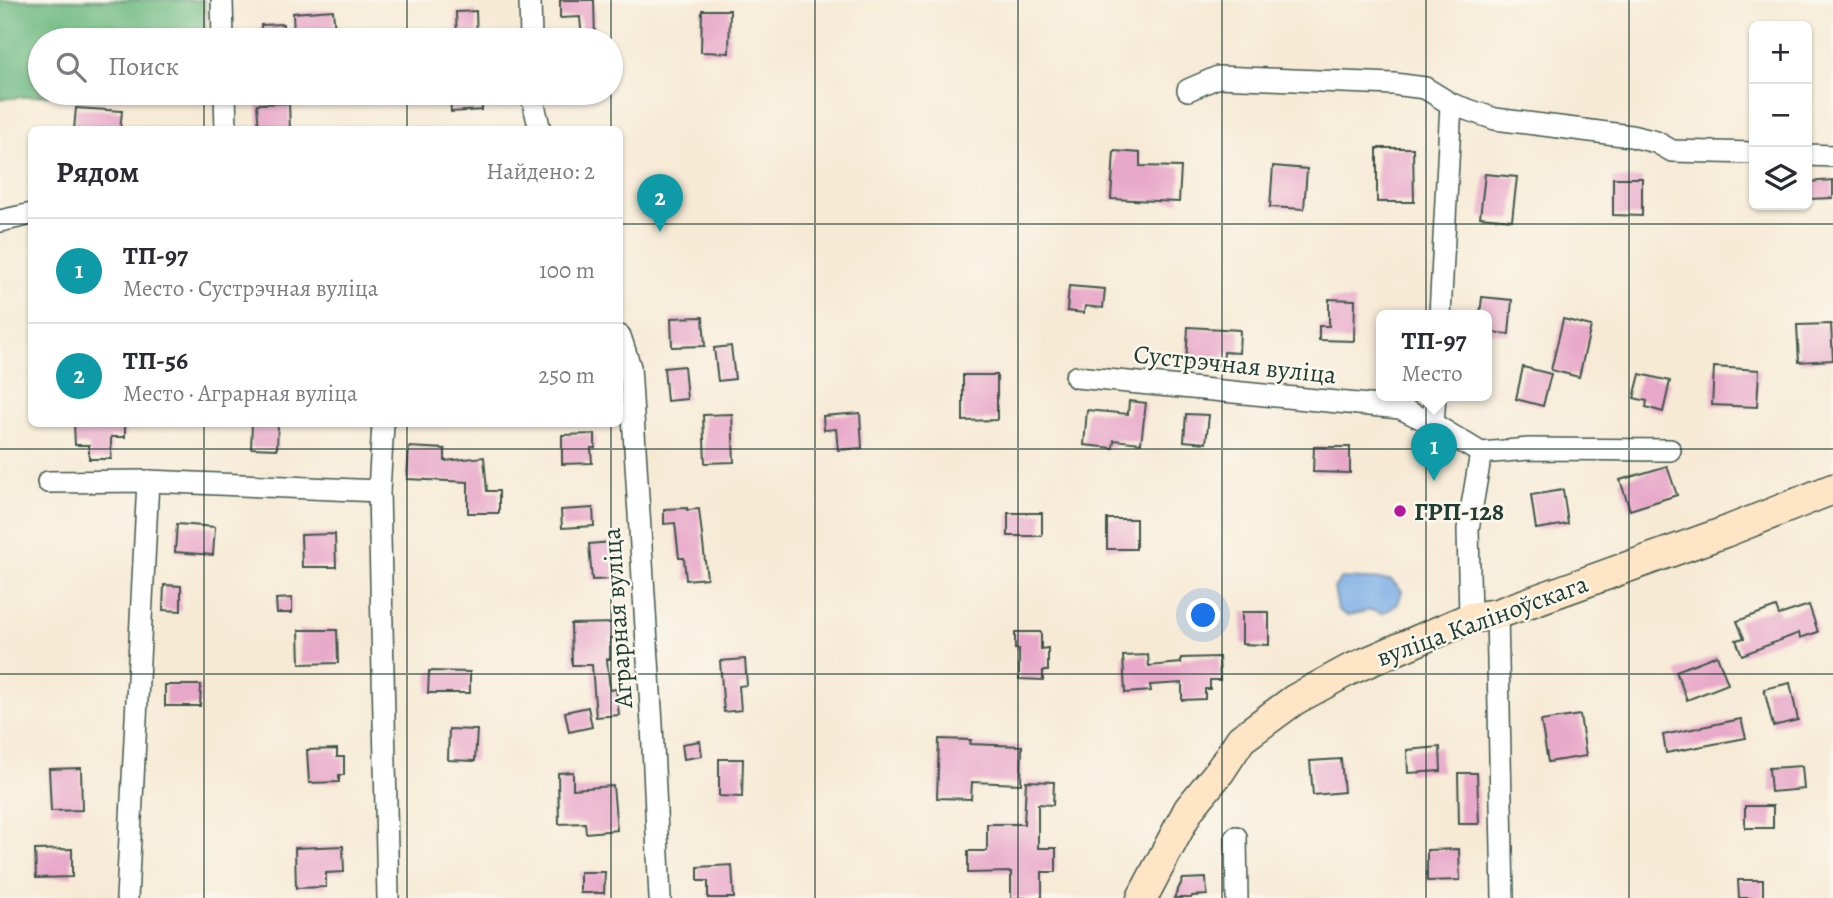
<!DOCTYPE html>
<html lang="ru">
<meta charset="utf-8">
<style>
:root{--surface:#fff;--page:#f2f2f3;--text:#2b2b33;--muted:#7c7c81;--line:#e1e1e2;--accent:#1a73e8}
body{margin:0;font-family:Alegreya,serif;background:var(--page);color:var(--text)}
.controls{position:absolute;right:21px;top:21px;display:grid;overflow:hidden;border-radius:10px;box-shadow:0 2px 5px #0004}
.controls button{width:63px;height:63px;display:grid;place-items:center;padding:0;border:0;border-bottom:2px solid var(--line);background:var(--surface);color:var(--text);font:35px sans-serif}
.you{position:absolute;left:1204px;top:616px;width:24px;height:24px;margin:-18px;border:5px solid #fff;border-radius:50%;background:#1a73e8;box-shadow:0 0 0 10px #1a73e833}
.badge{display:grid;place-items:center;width:46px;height:46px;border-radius:50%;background:var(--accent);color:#fff;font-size:23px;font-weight:700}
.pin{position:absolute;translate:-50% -58px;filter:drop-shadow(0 2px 4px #0008)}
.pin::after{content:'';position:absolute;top:37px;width:24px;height:21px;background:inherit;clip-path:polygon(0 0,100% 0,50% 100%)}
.popup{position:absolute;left:1376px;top:310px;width:116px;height:91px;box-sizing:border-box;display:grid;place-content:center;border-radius:10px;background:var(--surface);filter:drop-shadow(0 2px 5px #0005);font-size:23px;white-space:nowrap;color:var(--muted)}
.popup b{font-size:26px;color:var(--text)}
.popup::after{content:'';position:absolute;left:50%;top:100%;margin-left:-14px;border:14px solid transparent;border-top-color:var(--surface)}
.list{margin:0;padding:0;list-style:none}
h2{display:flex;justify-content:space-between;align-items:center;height:91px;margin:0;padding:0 28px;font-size:30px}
h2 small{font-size:23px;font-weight:400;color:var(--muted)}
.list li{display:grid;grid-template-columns:46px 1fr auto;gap:21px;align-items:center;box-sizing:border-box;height:105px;padding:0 28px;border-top:2px solid var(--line)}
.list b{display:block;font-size:26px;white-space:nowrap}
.list p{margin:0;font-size:23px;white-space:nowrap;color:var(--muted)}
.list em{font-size:23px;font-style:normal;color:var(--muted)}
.icon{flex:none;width:38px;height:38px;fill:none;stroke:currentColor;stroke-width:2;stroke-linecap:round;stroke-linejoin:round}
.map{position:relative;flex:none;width:1833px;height:898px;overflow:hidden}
.search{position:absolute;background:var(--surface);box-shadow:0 2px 5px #0004;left:28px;top:28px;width:595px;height:77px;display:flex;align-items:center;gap:18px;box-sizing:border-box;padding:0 24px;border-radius:38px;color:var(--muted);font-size:26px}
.panel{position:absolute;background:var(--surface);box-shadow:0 2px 5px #0004;left:28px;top:126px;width:595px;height:301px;border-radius:10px}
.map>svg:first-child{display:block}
</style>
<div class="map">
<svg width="1833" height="898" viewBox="0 0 1833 898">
<rect width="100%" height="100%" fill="#fbf7ec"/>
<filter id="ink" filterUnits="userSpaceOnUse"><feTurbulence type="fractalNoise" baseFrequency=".0143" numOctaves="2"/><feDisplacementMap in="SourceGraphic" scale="14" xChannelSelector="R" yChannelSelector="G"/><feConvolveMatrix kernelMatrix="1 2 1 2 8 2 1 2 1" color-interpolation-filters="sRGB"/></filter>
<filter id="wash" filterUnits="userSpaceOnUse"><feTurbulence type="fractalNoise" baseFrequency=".00686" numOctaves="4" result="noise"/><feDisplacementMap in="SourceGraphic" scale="28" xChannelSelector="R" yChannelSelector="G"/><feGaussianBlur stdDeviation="1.57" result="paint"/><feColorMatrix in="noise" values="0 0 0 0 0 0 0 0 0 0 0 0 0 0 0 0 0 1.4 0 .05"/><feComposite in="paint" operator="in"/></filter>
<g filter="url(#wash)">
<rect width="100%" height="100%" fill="#f6ead5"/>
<path fill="#6eba82" stroke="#467c5b" stroke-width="2" d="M0,0H204L206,40H40V93H74L0,99Z"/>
<path fill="#78ace5" stroke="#4c748c" stroke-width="2" d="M1341,578L1391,580L1402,591L1398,604L1382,614L1371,610L1347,616L1338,610L1334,588Z"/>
<g id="blocks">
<g fill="#e8a8c9">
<path d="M560,0H594L595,40H582L580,17L560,18Z"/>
<path d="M333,10L335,32L294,35L293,13Z"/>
<path d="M702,10H730L729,53L701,52Z"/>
<path d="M476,11L477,40H457L456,12Z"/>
<path d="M283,24V40H261V25Z"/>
<path d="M450,93H481L482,110L451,112Z"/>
<path d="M289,103L290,130H259L257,104Z"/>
<path d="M76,108L122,111L120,130H74Z"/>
<path d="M1377,148H1413L1414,202H1377Z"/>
<path d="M1114,151L1140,153V166L1181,167L1179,202L1111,199Z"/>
<path d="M1273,166L1307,169L1304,209L1270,207Z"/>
<path d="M1485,174L1517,177L1512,220L1480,217Z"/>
<path d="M1613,178H1642V216L1613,215Z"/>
<path d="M1833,180V198L1807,199V182Z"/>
<path d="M1069,286L1105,289L1103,308L1085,306L1084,313L1067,311Z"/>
<path d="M1482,297L1512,300L1509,334L1487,332V315H1480Z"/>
<path d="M1329,299L1355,300L1354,341L1319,340V326H1329Z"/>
<path d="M703,317L705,346L672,347L671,318Z"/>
<path d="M1563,319L1591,326L1579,377L1551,370Z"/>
<path d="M1831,324L1833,360L1799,362L1797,325Z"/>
<path d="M1188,327L1240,330L1239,353L1224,352L1223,365L1186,363Z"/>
<path d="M731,346L735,379L718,381L714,348Z"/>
<path d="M684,366L687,399L667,401L664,368Z"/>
<path d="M1523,367L1551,374L1543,406L1516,399Z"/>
<path d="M1714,367L1759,370L1757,407L1712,405Z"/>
<path d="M1640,374L1670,381L1663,412L1646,407L1647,401L1634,398Z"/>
<path d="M963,375H997V420L963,421Z"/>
<path d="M1129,401L1146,403L1141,443L1114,440L1113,448L1084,445L1087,410L1128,414Z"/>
<path d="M860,413L862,448L838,450L836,429L824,430L823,416Z"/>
<path d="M732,414L734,462L705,463L703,415Z"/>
<path d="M1186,414L1209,415L1206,443L1184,441Z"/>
<path d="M74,424H125V437H111V459H89V445H75Z"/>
<path d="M252,424H278L277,449L251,448Z"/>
<path d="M595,434V448H591L592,463L562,464V435Z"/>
<path d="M409,447L445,449V461L484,457L487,491H499V513H468V482L407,479Z"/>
<path d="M1314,447H1350V473L1313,472Z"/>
<path d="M1667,466L1677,495L1630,510L1620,480Z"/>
<path d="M1563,490L1568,524L1536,529L1531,495Z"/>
<path d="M593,508L594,526L562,528L561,510Z"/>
<path d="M687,508V510L699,509L707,578L686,580L684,558H679L675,523L664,524V509Z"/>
<rect x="1008" y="513" width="34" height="23"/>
<rect x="1107" y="519" width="29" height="30"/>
<path d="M177,524L215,527L213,555L175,552Z"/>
<path d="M335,534L336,567H302L301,535Z"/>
<path d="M612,542L615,579L592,580L589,544Z"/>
<path d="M164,585L181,586V611L163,610Z"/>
<path d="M292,598V613H277L276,599Z"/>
<path d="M1809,605L1818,632L1800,638L1799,633L1742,655L1736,640L1744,638L1737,621L1776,607L1779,615Z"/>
<path d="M1242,612H1269V645L1242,644Z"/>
<path d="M616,623L617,638H610V659H607L610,690L616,689L619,715L596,717L592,665H572L571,624Z"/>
<path d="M299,630H337L338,663L300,664Z"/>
<path d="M1015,632H1041V649L1048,648V671H1043V680L1019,679V649H1015Z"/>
<path d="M1148,655L1149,666L1181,663V658L1219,657L1220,680H1210V689H1205V699L1182,700V683L1150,685L1151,691L1125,693L1123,656Z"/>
<path d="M1717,655L1728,684L1687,700L1676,671Z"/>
<path d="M745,659L747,685L739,686L741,710L724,712L720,661Z"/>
<path d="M429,671L470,672V693H428Z"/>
<path d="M1790,683L1798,720L1773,726L1764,689Z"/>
<path d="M165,685H201L200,706H165Z"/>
<path d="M588,707L592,727L569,732L565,712Z"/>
<path d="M1580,715L1586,756L1548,762L1541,721Z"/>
<path d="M1741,719L1746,738L1666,753L1663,735Z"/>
<path d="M449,729L477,730L475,761L448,760Z"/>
<path d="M939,739L971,740L970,744L1022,746L1021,784L972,782L971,799L937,798Z"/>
<path d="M700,741L702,756L684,759L682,744Z"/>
<path d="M1440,747L1441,771L1408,773L1407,750Z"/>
<path d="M337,749V757H344V775H339V782L309,783L307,750Z"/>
<path d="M719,759H743L742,797L719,796Z"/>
<path d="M1341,759L1344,792L1313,795L1310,761Z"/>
<path d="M1802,766L1804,789L1771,792L1769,768Z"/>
<path d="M81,768L82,810L51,811L49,769Z"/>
<path d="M573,772V789L613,786L617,830L586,833L585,823L559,824L558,773Z"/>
<path d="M1458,773H1477L1479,824H1459Z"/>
<path d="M1026,781L1054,782L1053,805L1038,804V848H1056V872H1042V898H1011V872L968,873V851H987V824H1024Z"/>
<rect x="1745" y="806" width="28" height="22"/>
<path d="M343,846L344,872L326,873V887L296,888L295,848Z"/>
<path d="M72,849V877L36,878L35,850Z"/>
<path d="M1459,849L1460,880L1427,881V850Z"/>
<path d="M732,865L734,898H708V881H698V867Z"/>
<path d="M580,872H605L604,893H580Z"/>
<path d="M1206,878L1207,895L1192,896L1191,898H1174L1183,879Z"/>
<path d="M1738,880H1763V898H1739Z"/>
</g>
</g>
</g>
<g filter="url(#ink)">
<use href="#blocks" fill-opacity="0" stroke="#3f574c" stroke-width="2"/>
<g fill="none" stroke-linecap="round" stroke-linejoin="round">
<defs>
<g id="street">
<path d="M222,0L223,40"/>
<path d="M530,0L531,40"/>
<path d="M1188,90L1218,77L1394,84L1425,88L1451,104L1495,119L1631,136L1656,142L1672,151L1754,153"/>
<path d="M225,93L226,130"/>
<path d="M532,93L533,101L540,130"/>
<path d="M1807,155L1833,156"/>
<path d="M0,221L32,214"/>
<path d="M1440,315L1451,104"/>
<path d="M620,336L630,367L652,725L660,898"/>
<path d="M1076,377L1400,408L1433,424L1481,453L1529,449L1670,450"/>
<path d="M383,424L379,491L388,898"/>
<path d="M1433,424L1435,395"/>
<path d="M48,482L148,481L379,491"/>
<path d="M1497,614L1503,898"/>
<path d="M1470,618L1468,529L1481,453"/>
<path d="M1236,837L1237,898"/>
<path d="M127,898L148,481"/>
</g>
<path id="secondary" d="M1142,898L1189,809L1220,771L1241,739L1294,700L1349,670L1470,618L1497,614L1725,532L1833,489"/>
</defs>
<use href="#street" stroke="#3f574c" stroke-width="24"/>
<use href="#secondary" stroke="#3f574c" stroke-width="33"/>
<use href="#street" stroke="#fff" stroke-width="21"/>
<use href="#secondary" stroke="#fde5c5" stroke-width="30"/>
</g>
</g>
<path fill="none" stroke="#1f3d34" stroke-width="2" stroke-opacity="0.55" d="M204,0V40M407,0V40M611,0V130M815,0V898M1018,0V898M1222,0V898M1426,0V898M1629,0V898M204,93V130M407,93V130M0,224H32M620,224H1833M204,424V898M407,424V898M611,424V898M0,449H1833M0,674H1833"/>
<circle fill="#b5179e" stroke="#fbf7ec" stroke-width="2.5" cx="1400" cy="511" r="7"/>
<g text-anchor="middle" stroke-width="5" stroke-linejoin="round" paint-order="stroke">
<g font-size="26" fill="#1f3d34" stroke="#fbf7ec">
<text transform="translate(1235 364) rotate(6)" y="9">Сустрэчная вуліца</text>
<text transform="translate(617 618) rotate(-94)" y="9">Аграрная вуліца</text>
<text transform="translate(1482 620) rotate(-20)" y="9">вуліца Каліноўскага</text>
</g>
<g font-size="26" font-weight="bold" fill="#1f3d34" stroke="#fbf7ec" text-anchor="start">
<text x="1414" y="520">ГРП-128</text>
</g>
</g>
</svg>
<div class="controls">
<button>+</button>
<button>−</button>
<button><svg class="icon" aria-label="layers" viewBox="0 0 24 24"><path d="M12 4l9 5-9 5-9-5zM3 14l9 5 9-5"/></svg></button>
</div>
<div class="you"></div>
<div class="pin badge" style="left:1434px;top:481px;background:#0f9aa8">1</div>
<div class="popup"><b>ТП-97</b>Место</div>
<div class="pin badge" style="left:660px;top:232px;background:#0f9aa8">2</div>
<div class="search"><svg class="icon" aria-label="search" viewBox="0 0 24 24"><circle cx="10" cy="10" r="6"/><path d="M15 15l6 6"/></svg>Поиск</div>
<section class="panel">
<h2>Рядом<small>Найдено: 2</small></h2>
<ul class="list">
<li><span class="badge" style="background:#0f9aa8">1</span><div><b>ТП-97</b><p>Место · Сустрэчная вуліца</p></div><em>100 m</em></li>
<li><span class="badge" style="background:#0f9aa8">2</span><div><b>ТП-56</b><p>Место · Аграрная вуліца</p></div><em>250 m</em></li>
</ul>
</section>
</div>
